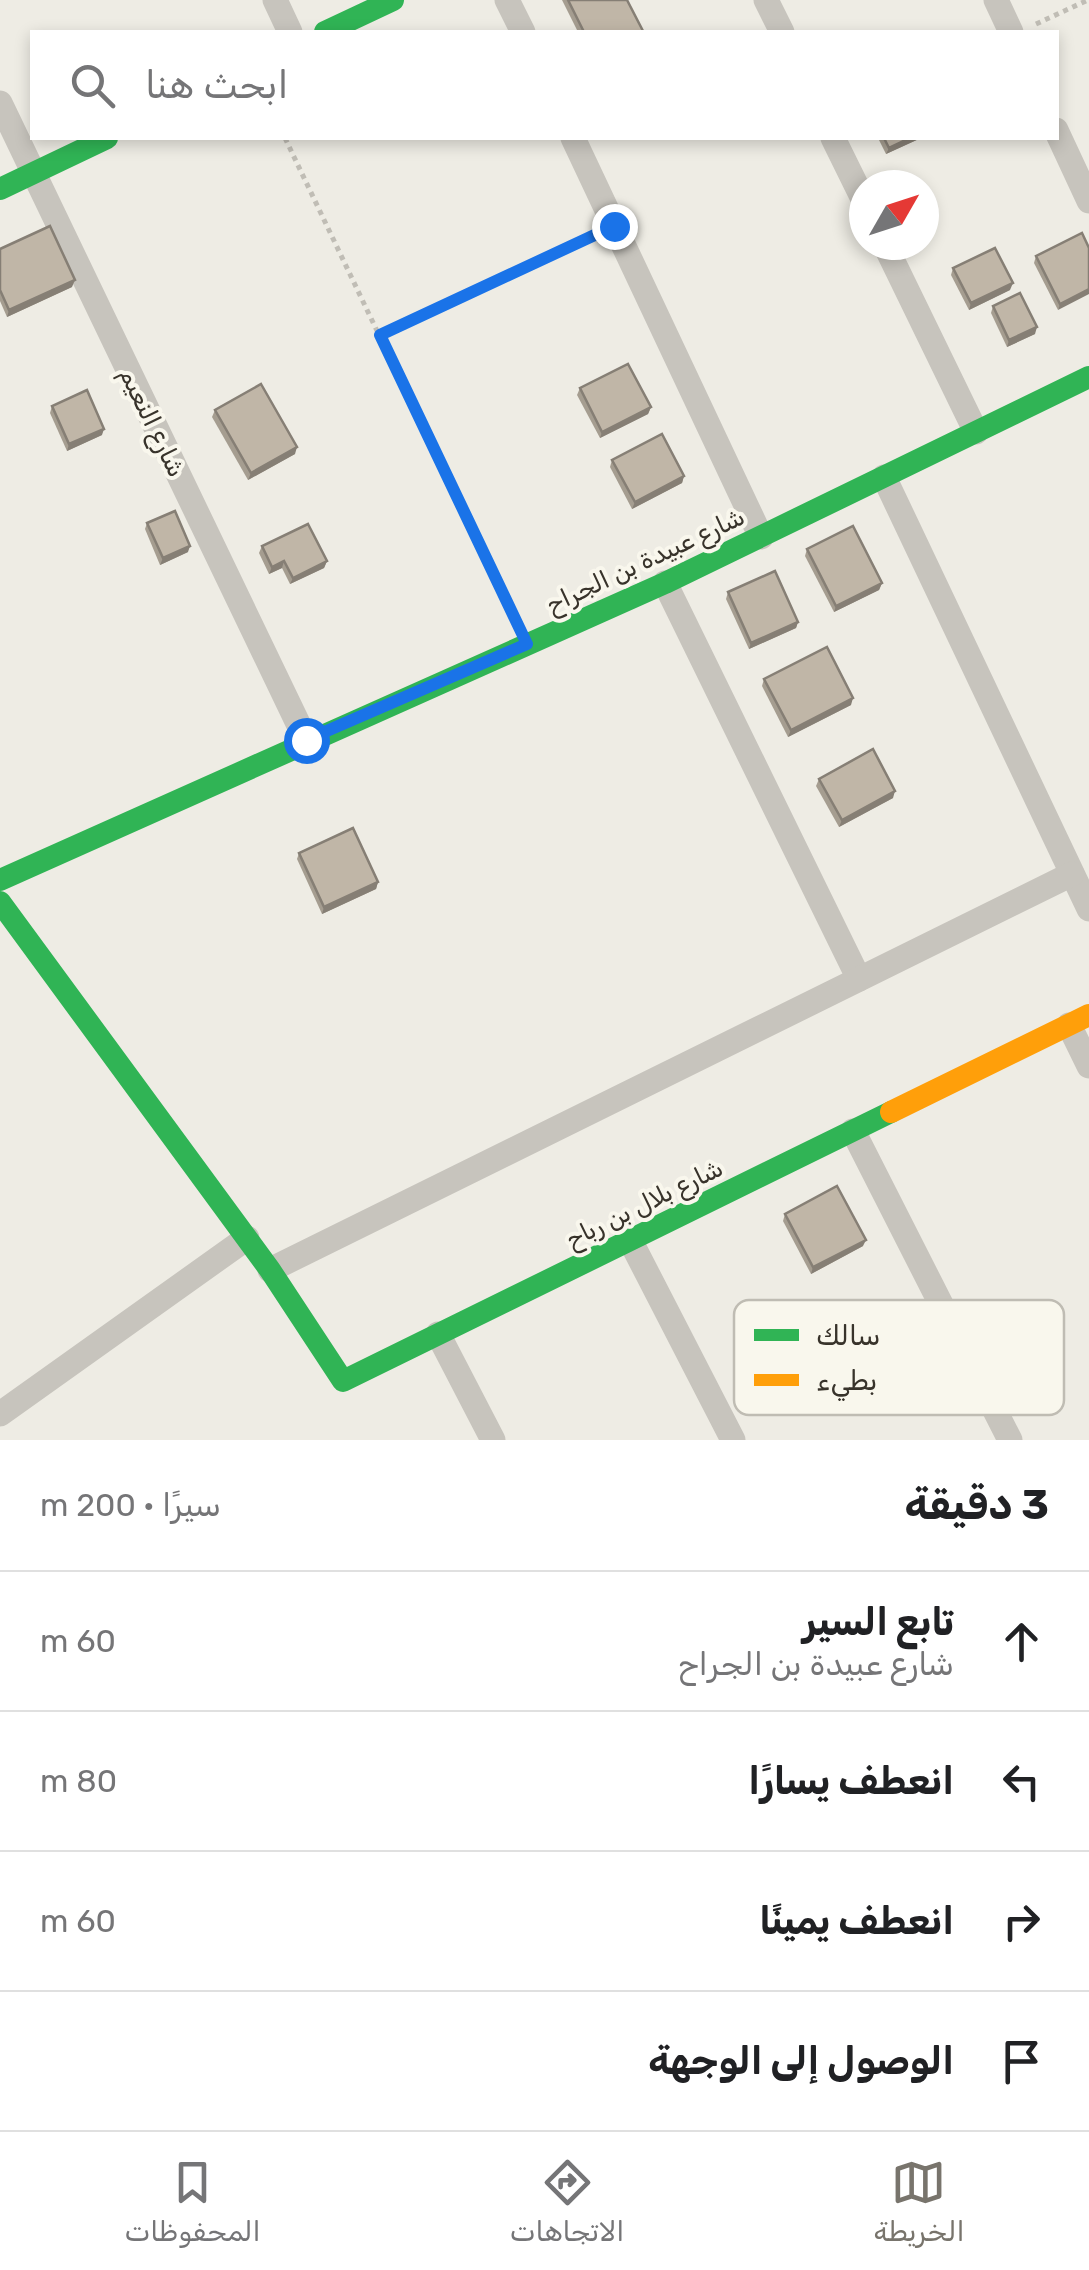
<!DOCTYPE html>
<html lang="ar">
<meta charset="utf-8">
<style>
:root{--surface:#fff;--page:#f6f6f6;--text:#202124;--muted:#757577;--line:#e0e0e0;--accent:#78746c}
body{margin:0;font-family:Rubik,Vazirmatn,sans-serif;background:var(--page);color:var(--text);direction:rtl}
.compass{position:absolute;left:849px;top:170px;width:90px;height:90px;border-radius:50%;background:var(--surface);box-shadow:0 5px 15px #0003;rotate:51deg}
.stop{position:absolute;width:30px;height:30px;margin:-22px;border:8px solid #1a73e8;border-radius:50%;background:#fff}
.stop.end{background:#1a73e8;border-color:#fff;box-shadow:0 2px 10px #0008}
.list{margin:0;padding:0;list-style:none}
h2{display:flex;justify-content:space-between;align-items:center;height:130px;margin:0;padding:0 40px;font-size:42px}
h2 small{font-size:32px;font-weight:400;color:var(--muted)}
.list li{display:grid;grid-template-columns:65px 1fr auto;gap:30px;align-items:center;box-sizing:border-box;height:140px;padding:0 40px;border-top:2px solid var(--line)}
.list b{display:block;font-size:38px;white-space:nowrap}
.list p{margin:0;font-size:32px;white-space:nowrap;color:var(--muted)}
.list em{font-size:32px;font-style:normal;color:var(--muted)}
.icon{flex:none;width:55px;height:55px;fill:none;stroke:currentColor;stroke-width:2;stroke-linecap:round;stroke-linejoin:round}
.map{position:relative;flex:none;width:1089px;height:1440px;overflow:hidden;direction:ltr}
.search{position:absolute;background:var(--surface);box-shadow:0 5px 15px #0003;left:30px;right:30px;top:30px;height:110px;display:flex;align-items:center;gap:25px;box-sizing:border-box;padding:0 35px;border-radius:0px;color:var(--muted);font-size:38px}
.sheet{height:690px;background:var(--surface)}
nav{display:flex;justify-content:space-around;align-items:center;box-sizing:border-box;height:140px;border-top:2px solid var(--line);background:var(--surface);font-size:28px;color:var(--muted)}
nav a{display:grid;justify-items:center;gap:5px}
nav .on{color:var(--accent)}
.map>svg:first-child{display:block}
</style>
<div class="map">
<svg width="1089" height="1440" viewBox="0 0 1089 1440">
<rect width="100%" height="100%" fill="#eeece4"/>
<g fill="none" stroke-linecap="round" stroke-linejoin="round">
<g stroke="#c0bdb5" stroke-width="5" stroke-dasharray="5 5" stroke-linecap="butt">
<path d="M1036,24L1088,0"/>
<path d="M285,138L514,618"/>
<path d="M379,335L594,235"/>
</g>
<g stroke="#c7c4bd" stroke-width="25">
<path d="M275,0L290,32"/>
<path d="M507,0L523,32"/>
<path d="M766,0L782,32"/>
<path d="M996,0L1011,32"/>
<path d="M0,103L306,740"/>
<path d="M1056,130L1089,201"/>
<path d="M573,138L761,537"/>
<path d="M833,138L864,201"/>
<path d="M885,245L976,432"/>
<path d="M884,477L1089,909"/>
<path d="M665,583L859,979"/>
<path d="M1069,1025L1089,1066"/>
<path d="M853,1131L1010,1440"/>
<path d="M630,1240L733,1440"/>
<path d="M270,1270L1072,874"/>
<path d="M438,1334L493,1440"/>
<path d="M0,1414L247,1238"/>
</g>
<g stroke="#30b455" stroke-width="22">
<path d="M325,32L393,0"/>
<path d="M0,189L107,138"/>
<path d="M0,880L665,583L1089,377"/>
<path d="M0,902L270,1270L343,1381L891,1112"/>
</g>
<path stroke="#ff9f0a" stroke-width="22" d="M891,1112L1089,1015"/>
</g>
<g fill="#a59d90">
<path d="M562,0H627L642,32H578Z"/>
<path d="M878,138H921L886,154Z"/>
<path d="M1089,248L1058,310L1034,263L1036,256Z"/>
<path d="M0,249L72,287L7,317L0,301Z"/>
<path d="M953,268L1010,290L969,310L951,275Z"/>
<path d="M993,306L1035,334L1007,347L991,313Z"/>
<path d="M580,388L651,407L648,414L600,438L577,395Z"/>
<path d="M52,406L102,435L67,451L50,413Z"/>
<path d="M215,410L295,454L248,480L212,417Z"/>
<path d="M612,460L684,476L682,483L632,509L610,467Z"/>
<path d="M147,523L188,552L160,565L145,529Z"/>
<path d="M262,546L327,561L324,568L290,584L282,568L269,574L259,553Z"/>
<path d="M807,549L882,583L879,590L834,612L805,556Z"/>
<path d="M728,592L798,622L796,628L749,649L726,599Z"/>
<path d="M764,679L851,705L788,737L762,686Z"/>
<path d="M819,779L893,798L839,827L816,786Z"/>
<path d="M299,853L378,882L376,889L322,914L297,859Z"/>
<path d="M785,1214L863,1246L811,1274L783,1221Z"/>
</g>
<g fill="#867f75">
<path d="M910,138H921L886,154L889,148Z"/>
<path d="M75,280L72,287L7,317L9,310Z"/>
<path d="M1013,283L1010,290L969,310L971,303Z"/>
<path d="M1089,289V294L1058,310L1060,304Z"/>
<path d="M1037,327L1035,334L1007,347L1009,340Z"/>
<path d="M651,407L648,414L600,438L602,432Z"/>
<path d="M104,429L102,435L67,451L69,444Z"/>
<path d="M297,447L295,454L248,480L251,473Z"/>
<path d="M684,476L682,483L632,509L635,502Z"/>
<path d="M190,546L188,552L160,565L163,558Z"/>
<path d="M284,561L282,568L269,574L272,567Z"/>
<path d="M327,561L324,568L290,584L293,578Z"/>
<path d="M882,583L879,590L834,612L836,606Z"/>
<path d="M798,622L796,628L749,649L751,643Z"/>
<path d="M853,698L851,705L788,737L791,730Z"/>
<path d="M895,791L893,798L839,827L842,820Z"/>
<path d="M378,882L376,889L322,914L324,907Z"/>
<path d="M866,1240L863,1246L811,1274L813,1267Z"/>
</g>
<g fill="#c0b6a7" stroke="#867f75" stroke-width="2.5">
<path d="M568,0H627L643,31L640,32H584Z"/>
<path d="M884,138H910L889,148Z"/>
<path d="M50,226L75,280L9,310L0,290V249Z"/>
<path d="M1082,233L1089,248V289L1060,304L1036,256Z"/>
<path d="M995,248L1013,283L971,303L953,268Z"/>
<path d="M1020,293L1037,327L1009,340L993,306Z"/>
<path d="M628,364L651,407L602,432L580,388Z"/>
<path d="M261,384L297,447L251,473L215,410Z"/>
<path d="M87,390L104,429L69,444L52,406Z"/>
<path d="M662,434L684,476L635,502L612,460Z"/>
<path d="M175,511L190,546L163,558L147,523Z"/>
<path d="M308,524L327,561L293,578L284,561L272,567L262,546Z"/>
<path d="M853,526L882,583L836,606L807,549Z"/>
<path d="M775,571L798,622L751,643L728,592Z"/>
<path d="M827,647L853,698L791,730L764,679Z"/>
<path d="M873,749L895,791L842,820L819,779Z"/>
<path d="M353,828L378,882L324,907L299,853Z"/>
<path d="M837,1186L866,1240L813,1267L785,1214Z"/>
</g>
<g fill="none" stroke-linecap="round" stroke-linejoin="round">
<path stroke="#1a73e8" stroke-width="12" d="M306,740L527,644L380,335L614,226"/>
</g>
<g text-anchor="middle" stroke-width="8" stroke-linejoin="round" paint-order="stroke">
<g font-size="25" fill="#38332b" stroke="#f9f7ed">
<text transform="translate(153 422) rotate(64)" y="9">شارع النعيم</text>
<text transform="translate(645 560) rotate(-25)" y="9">شارع عبيدة بن الجراح</text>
<text transform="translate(644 1203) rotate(-26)" y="9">شارع بلال بن رباح</text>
</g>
</g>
<rect x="734" y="1300" width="330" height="115" rx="15" fill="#f9f7ed" stroke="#bfbcb3" stroke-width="2.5"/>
<rect x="754" y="1329" width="45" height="12" fill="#30b455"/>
<rect x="754" y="1374" width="45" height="12" fill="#ff9f0a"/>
<g font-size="28" fill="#38332b">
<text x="816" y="1345">سالك</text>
<text x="816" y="1390">بطيء</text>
</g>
</svg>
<svg class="compass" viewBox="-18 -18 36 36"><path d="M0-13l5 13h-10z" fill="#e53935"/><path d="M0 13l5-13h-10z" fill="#757577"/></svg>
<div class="stop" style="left:306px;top:740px"></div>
<div class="stop end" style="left:614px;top:226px"></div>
<div class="search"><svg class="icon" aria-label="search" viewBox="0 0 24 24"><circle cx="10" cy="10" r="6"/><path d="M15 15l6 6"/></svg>ابحث هنا</div>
</div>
<section class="sheet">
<h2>3 دقيقة<small>سيرًا · 200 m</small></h2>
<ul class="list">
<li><svg class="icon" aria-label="ahead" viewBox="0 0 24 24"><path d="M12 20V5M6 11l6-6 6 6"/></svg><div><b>تابع السير</b><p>شارع عبيدة بن الجراح</p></div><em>60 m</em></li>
<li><svg class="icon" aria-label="left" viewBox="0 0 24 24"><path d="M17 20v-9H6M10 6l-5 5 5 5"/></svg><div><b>انعطف يسارًا</b></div><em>80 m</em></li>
<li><svg class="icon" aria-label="right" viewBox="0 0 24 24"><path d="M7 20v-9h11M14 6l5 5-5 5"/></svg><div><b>انعطف يمينًا</b></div><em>60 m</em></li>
<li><svg class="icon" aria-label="arrive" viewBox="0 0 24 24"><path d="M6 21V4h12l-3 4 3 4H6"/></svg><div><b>الوصول إلى الوجهة</b></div></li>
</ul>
</section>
<nav>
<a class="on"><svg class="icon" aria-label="map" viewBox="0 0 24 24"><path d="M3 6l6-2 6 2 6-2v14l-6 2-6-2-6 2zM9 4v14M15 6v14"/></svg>الخريطة</a>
<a><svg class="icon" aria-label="directions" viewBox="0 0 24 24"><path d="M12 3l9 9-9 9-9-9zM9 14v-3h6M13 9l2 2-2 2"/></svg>الاتجاهات</a>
<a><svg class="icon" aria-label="saved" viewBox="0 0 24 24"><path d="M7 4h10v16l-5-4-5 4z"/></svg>المحفوظات</a>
</nav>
